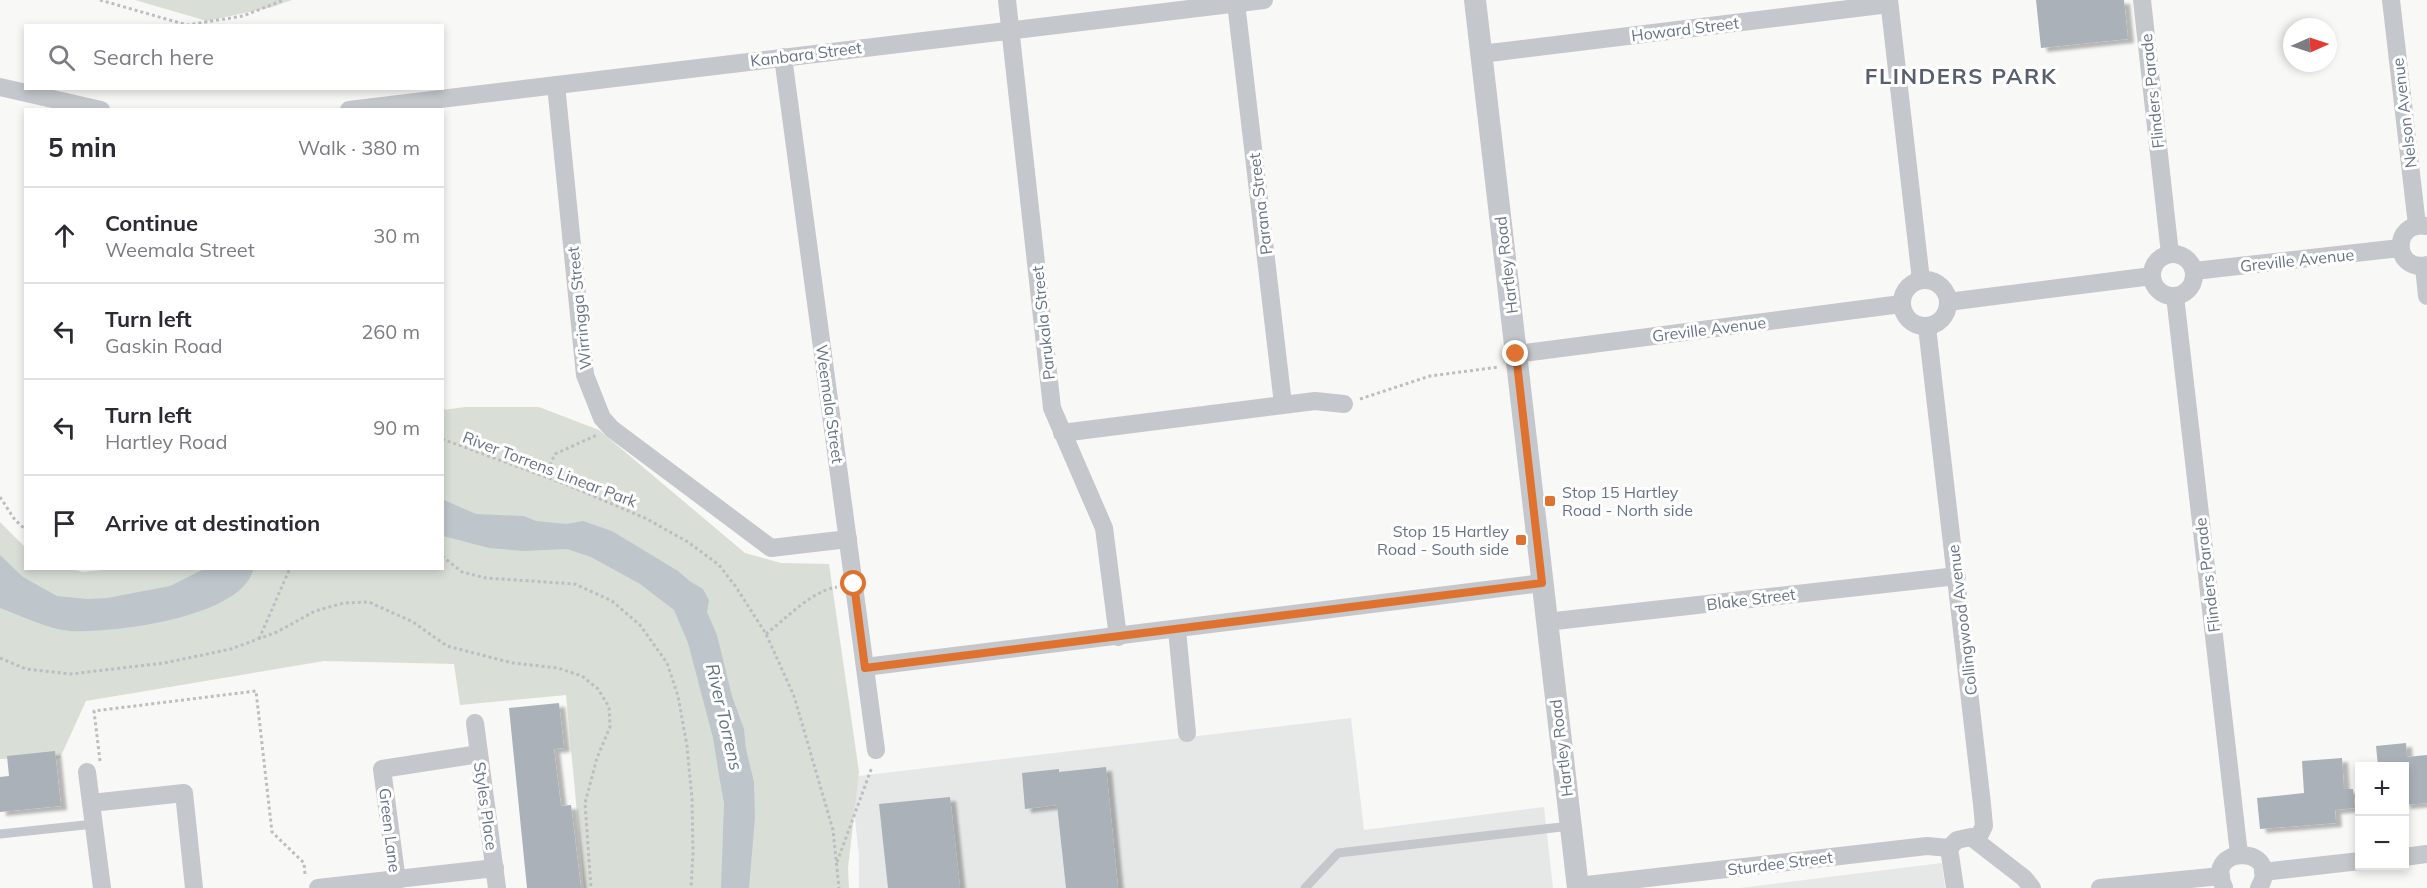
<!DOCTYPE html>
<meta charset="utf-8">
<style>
:root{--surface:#fff;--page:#f2f2f3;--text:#2b2b33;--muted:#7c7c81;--line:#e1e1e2}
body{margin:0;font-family:Mulish,sans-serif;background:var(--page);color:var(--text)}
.controls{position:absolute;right:18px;bottom:18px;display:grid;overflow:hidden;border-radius:0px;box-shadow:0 3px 9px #0003}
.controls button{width:54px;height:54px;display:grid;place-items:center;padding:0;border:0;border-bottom:2px solid var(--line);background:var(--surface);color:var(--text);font:30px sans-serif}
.compass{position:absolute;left:2283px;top:18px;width:54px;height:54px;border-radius:50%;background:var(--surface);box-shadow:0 3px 9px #0003;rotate:87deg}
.stop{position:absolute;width:18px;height:18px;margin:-14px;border:4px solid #df722f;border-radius:50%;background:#fff}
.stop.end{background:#df722f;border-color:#fff;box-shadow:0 2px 6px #0008}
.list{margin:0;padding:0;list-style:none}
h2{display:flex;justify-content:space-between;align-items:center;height:78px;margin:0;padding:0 24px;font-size:26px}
h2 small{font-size:20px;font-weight:400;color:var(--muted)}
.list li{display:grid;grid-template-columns:39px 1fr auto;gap:18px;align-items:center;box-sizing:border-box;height:96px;padding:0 24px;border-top:2px solid var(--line)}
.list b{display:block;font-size:22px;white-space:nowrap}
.list p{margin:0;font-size:20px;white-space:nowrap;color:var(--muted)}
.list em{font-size:20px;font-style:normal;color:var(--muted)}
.icon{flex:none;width:33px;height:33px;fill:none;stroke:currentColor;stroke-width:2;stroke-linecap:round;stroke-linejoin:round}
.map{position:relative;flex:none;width:2427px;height:888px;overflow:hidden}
.search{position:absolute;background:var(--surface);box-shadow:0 3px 9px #0003;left:24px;top:24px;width:420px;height:66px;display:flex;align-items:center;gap:15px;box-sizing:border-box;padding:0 21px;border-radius:0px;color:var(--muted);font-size:22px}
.panel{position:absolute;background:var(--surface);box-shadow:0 3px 9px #0003;left:24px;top:108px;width:420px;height:462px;border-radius:0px}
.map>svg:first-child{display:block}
</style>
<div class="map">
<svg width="2427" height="888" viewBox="0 0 2427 888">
<defs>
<filter id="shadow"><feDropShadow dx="6" dy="4" stdDeviation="1.5" flood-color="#0004"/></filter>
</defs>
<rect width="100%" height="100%" fill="#f8f8f6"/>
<g fill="#e6e7e7">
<path d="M1351,718L1364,830L1544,807L1553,888H859V855L850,777Z"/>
<path d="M1942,863L1945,888H1740Z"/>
</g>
<g fill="#d9dfd7">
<path d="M135,0H292L272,7L207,21Z"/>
<path d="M465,407H539L599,430L745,553L781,563L829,564L859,772L848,868L849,888H584L566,695L460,705L454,664L324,661L86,701L60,758L0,759V522L25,547L26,568L71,569L83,572L123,568H442L443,410Z"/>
</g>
<g fill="#bec6cc">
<path d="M442,499L476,514L524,516L536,521L566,524L583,521L612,531L678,571L691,582L703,589L709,600L707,612L717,635L732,696L744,729L746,749L754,782L755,818L749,888H721L724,803L720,781L713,738L688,643L674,610L640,584L591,557L567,549L523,551L489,548L443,536Z"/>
<path d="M0,555L23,577L57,596L87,599L107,598L170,586L204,569H254C252,572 251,577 248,581C221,619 114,633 70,631C47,629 22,616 0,608Z"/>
</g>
<g fill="#abb1b8" filter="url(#shadow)">
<path d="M2036,0H2124L2128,39L2041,48Z"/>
<path d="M559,703L564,748L554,749L561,806L571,805L581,888H527L509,708Z"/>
<path d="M2406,743L2407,757L2427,755V803L2404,805V766H2378L2376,746Z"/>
<path d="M55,751L61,806L0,812V777L9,776L7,756Z"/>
<path d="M2342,758L2344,789H2353L2355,808L2335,810L2336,823L2260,829L2257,798L2304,793L2302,761Z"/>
<path d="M1106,767L1118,888H1066L1057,805L1025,809L1022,773L1059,769V772Z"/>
<path d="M950,797L960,888H888L879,804Z"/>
</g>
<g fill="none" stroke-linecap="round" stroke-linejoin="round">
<g stroke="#bcbec1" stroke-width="3" stroke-dasharray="3 3" stroke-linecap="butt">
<path d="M100,0L187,25L243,16L284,0"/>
<path d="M1360,399L1430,376L1499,367"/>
<path d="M442,439L565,484L645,518L688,542L719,565L736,587L766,634L794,696L833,830L839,888"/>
<path d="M545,476L555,454L597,435"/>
<path d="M0,497L15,520L26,530"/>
<path d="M442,556L462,572L486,578L575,584L612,601L640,625L667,663L678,696L687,746L692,799L693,853L691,888"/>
<path d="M766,634C787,618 811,591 837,587"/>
<path d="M259,639L290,568"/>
<path d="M0,658L26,669L71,674L164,663L231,649L277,632L315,611L344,603L369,602L413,622L447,646L513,663L558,668L582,676L598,689L609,707L610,727L597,758L585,803L591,888"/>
<path d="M100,761L94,711L256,691L272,832L304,863L305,874H308"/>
<path d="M837,862L872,767"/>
</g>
<g stroke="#c4c7cb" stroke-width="9">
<path d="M0,834L94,824"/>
<path d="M1305,888L1338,853L1570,826"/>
</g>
<g stroke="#c4c7cb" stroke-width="18">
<path d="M1007,0L1052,408L1104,528L1118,637"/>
<path d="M1889,0L1921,280"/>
<path d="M2142,0L2170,254"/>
<path d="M2391,0L2417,225"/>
<path d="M1236,3L1283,404"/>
<path d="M1481,54L1889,4"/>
<path d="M783,57L876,750"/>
<path d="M556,85L585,375L602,418L612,429L771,548L848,539"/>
<path d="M0,87L101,110"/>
<path d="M349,110L1264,0"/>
<path d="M2427,226C2391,220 2393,273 2427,265"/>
<circle cx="2173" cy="275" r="21"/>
<path d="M2424,267L2427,296"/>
<path d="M2194,271L2400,248"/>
<circle cx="1925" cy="303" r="23"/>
<path d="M2175,296L2239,854"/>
<path d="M1948,302L2152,276"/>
<path d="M1927,327L1982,804L1984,826L1977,840"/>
<path d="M1516,354L1901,304"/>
<path d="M1062,433L1315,401L1344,404"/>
<path d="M1546,622L1957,576"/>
<path d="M1177,630L1187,733"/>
<path d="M865,667L1542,583"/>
<path d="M475,723L497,888"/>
<path d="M87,772L102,888"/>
<path d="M91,803L184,793L194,888"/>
<path d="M1949,848L1957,840L1971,837L2024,878L2032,888"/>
<path d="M1949,848L1955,888"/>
<path d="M2404,857L2427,854"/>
<path d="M2263,872L2360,861"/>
<path d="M397,881L382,769L479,754"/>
<path d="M1578,886L1927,846L1949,848"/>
<path d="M2224,887C2202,844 2284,845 2259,888"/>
<path d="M318,888L495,868"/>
<path d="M2100,888L2221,876"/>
</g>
<path stroke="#c4c7cb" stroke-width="22" d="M1475,0L1578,888"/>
</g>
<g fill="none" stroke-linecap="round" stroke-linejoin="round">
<path stroke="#df722f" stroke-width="8" d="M854,584L865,668L1542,583L1516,354"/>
</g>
<g fill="#df722f" stroke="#fff" stroke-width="2">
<rect x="1544" y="495" width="12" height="12" rx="3"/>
<rect x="1515" y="534" width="12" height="12" rx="3"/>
</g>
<g text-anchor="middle" stroke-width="6" stroke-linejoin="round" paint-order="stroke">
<g font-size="16" fill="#687486" stroke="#fff">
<text transform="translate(1685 29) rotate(-7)" y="6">Howard Street</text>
<text transform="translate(806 54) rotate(-7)" y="6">Kanbara Street</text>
<text transform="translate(2152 91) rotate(-96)" y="6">Flinders Parade</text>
<text transform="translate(2404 113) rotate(-97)" y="6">Nelson Avenue</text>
<text transform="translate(1260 204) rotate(-97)" y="6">Parana Street</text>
<text transform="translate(2297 260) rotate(-6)" y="6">Greville Avenue</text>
<text transform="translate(1506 265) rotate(-97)" y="6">Hartley Road</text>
<text transform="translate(579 308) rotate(-96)" y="6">Wirringga Street</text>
<text transform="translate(1043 323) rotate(-96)" y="6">Parukala Street</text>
<text transform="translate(1709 329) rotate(-7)" y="6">Greville Avenue</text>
<text transform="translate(830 404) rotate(82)" y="6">Weemala Street</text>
<text transform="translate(550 469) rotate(21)" y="6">River Torrens Linear Park</text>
<text transform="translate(2207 575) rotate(-97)" y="6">Flinders Parade</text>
<text transform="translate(1751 599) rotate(-7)" y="6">Blake Street</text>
<text transform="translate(1962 620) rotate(-97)" y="6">Collingwood Avenue</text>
<text transform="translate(1561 748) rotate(-97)" y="6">Hartley Road</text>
<text transform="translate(486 806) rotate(82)" y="6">Styles Place</text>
<text transform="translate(390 830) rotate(83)" y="6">Green Lane</text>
<text transform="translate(1780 863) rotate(-7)" y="6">Sturdee Street</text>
</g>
<g font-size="16" fill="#687486" stroke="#fff" text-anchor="start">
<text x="1562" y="498">Stop 15 Hartley<tspan x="1562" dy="18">Road - North side</tspan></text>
<text x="1509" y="537" text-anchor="end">Stop 15 Hartley<tspan x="1509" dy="18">Road - South side</tspan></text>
</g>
<g font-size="18" font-style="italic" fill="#647582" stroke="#fff">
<text transform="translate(724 717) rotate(77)" y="6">River Torrens</text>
</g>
<g font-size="22" font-weight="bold" letter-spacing="1.5" fill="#565f6b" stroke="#fff">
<text x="1961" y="84">FLINDERS PARK</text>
</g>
</g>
</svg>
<div class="controls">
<button>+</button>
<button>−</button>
</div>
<svg class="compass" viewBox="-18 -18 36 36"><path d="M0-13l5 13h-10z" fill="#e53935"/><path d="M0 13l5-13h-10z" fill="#7c7c81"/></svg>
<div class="stop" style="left:854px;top:584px"></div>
<div class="stop end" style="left:1516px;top:354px"></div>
<div class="search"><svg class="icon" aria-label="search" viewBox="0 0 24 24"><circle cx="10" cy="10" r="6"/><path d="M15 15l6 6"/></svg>Search here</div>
<section class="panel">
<h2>5 min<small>Walk · 380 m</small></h2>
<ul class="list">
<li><svg class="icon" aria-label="ahead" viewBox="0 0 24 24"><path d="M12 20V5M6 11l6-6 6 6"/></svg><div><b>Continue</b><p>Weemala Street</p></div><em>30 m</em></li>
<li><svg class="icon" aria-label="left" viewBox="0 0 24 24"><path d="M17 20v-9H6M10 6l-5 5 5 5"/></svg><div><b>Turn left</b><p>Gaskin Road</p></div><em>260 m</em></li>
<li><svg class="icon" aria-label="left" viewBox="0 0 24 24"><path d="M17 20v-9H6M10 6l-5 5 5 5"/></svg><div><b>Turn left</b><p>Hartley Road</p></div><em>90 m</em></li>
<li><svg class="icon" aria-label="arrive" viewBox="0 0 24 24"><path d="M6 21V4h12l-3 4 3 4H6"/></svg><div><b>Arrive at destination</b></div></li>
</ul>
</section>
</div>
